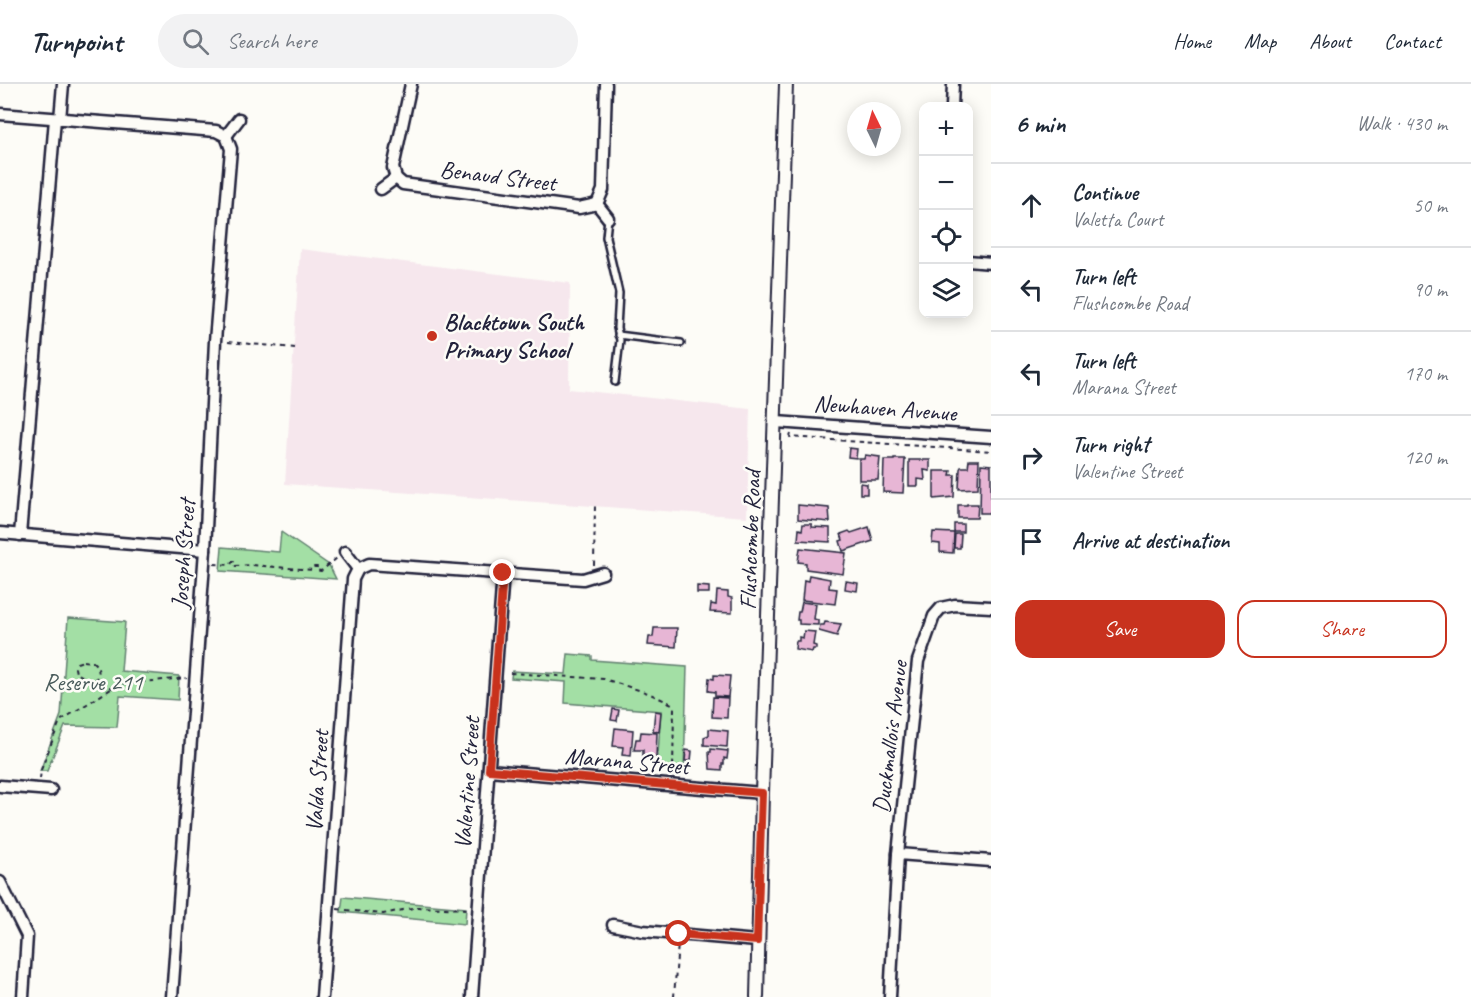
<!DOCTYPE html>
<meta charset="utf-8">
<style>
:root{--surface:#fff;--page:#f2f2f3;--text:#1f2937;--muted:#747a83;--line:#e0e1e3;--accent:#c8321e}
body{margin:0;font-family:Caveat,sans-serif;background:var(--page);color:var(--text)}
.controls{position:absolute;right:18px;top:18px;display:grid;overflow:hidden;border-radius:12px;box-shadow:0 3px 15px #0003}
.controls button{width:54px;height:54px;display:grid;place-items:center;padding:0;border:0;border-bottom:2px solid var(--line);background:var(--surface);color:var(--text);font:30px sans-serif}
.compass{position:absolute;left:847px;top:18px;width:54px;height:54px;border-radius:50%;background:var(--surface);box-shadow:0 3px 15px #0003;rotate:355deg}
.stop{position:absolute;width:18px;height:18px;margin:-14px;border:4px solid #c8321e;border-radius:50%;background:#fff}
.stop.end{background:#c8321e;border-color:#fff;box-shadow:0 2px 6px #0008}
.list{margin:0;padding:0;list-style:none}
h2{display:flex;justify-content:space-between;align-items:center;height:78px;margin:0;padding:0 24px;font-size:26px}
h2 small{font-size:20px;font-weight:400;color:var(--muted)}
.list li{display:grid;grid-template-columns:39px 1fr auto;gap:18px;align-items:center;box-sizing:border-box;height:84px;padding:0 24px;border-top:2px solid var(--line)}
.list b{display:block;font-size:22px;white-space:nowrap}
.list p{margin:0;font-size:20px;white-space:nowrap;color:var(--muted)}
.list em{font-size:20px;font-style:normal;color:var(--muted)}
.actions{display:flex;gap:12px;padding:18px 24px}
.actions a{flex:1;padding:14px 0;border:2px solid var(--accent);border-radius:18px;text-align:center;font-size:21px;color:var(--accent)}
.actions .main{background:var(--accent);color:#fff}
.icon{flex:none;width:33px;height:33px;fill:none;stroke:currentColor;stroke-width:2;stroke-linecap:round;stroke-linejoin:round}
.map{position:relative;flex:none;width:991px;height:913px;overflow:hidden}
header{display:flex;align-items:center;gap:36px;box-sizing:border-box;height:84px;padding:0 30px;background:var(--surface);border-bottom:2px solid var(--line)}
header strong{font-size:28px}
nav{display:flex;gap:33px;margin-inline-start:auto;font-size:21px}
.search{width:420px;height:54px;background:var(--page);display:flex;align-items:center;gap:15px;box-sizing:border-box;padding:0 21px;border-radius:33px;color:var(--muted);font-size:22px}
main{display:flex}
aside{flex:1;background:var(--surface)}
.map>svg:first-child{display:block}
</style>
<header>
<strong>Turnpoint</strong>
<div class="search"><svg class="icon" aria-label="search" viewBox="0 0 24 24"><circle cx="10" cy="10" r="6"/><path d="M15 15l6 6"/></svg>Search here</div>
<nav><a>Home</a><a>Map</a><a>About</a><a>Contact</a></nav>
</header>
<main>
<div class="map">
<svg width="991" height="913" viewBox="0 0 991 913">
<rect width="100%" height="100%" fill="#fdfcf7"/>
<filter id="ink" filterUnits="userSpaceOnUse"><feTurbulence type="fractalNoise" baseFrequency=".0167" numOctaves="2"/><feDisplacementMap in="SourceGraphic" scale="12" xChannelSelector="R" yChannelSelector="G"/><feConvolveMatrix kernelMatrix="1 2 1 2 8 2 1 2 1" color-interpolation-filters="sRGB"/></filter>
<g filter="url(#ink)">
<path fill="#f6e7ed" d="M300,165L570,199L569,305L750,325L747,433L285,400Z"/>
<g fill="#a3dfa5" stroke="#628070" stroke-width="1.5">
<path d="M281,448L329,481L336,495L220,487L222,463L279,468Z"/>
<path d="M68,534L125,538L121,587L179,592L178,616L120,612L117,643L65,642L47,687H40L61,631Z"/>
<path d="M568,570L592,572V576L687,583L684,687L657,685L661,627L565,619L566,598L511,594L512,587L566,590Z"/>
<path d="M343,813L466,824L465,840L341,828Z"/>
</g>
<g fill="#e7b6d5" stroke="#22223b" stroke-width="1.5">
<path d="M849,364L857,365L856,374L848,373Z"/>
<path d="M865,371L880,373L878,396H859V375H864Z"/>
<path d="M894,375H905L903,409L883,408L884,376H894Z"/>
<path d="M909,376H930V387L924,386L925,396L918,395V402H909Z"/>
<path d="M969,376H979L978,404L959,405L960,385L961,383H968Z"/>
<path d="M981,380L991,381V429H980Z"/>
<path d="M934,387H951L950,391H955L954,413L934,415Z"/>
<path d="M860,399L867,400V410H860Z"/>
<path d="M967,420H978L977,434H958V421H967Z"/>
<path d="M798,421L829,424L830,438L798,435Z"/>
<path d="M803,440H812V443L830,444V458L798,456L799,445L802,446Z"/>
<rect x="954" y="440" width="9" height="8"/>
<path d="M869,443L873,457L843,467L840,457L843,456L841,450L849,447L851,449Z"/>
<path d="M933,448L954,449L953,469L940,468V460L932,459Z"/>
<path d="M955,450H961L960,464H954Z"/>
<path d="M800,464L846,469L843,490L806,485V479L798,478Z"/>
<path d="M809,491L830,495L829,504L837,505L835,520L802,516L804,496L808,497Z"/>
<path d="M846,497L858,499L857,507L845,505Z"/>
<path d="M697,502L709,503V509H697Z"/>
<path d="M717,507L728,508V513L732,514V529L710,528L711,520L716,521Z"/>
<path d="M802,518L816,520L814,535L818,536V541L799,540V536H797L798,528H800Z"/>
<path d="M825,538L841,540L837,552L819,547L820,541H824Z"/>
<path d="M654,544H677L676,563L648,561L649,553H653Z"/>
<path d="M804,547L815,548L813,561L816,562V565H813L812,568L795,565L796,557H799V553L803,554Z"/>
<path d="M714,591L730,592L728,613L715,612V608L708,607L709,594L714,595Z"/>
<path d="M713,613L728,614L727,634L712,633Z"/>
<path d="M613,625L619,626L617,637L611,636Z"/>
<path d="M655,627L661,628L659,648L653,647Z"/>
<path d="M615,644L633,646L631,672L622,671L623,663L613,662Z"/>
<path d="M709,645L728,647L727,663L704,661V653L709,651Z"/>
<path d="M641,648L657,649L656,674L643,673V666H634L636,655H640Z"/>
<path d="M711,665L728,667L727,675L724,674V680H722V686L710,685L709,668H711Z"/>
<path d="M686,666L692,667L691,677H685Z"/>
</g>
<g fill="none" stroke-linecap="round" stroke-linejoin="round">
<defs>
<g id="service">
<path d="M608,134L606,153L619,209L617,244L620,256L615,298"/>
<path d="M618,251L681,259"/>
</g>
<g id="minor">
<path d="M411,0L393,84L396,94L403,100L579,124L597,120"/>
<path d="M952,22L953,0"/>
<path d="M0,30L216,47L226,52"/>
<path d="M60,35L63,0"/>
<path d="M226,52L239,35"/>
<path d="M381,105L396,94"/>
<path d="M597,120L603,106L606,0"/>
<path d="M597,120L608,134"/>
<path d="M968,177L991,179"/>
<path d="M776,338L991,353"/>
<path d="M0,449L205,466"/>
<path d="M20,451L55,35"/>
<path d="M345,468L358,485"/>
<path d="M489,686L762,709"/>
<path d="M0,702L51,706"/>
<path d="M898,770L991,777"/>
<path d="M0,798L27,852L23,913"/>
<path d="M613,841L643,847L757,857"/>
<path d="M172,913L205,466L215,257L231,65L226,52"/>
<path d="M322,913L353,495L358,485L369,480L583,495L603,489"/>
<path d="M472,913L503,489"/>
<path d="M890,913L898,770L918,577L934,532L941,524L955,521L991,523"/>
</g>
<path id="tertiary" d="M757,913L762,709L786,0"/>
</defs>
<use href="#service" stroke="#22223b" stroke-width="10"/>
<use href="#minor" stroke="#22223b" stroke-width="15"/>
<use href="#tertiary" stroke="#22223b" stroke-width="16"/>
<g stroke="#22223b" stroke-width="2" stroke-dasharray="4.5 4.5" stroke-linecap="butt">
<path d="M228,258L295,264"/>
<path d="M791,350L790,353L991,367"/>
<path d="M214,480L231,481L232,478H234V482L252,481L313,486L314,483H317L316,486L321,487L337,474"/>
<path d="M594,481L595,420"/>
<path d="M83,577L93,578C99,583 101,590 95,597H91L76,589L75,584L77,579Z"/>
<path d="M510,589L604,595L648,609L672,620L674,623L673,688"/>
<path d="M93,597L113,604"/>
<path d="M40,695L41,686L60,637L119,600L187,594"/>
<path d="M337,825L383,830L418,823L468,825"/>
<path d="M674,913L678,859"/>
</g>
<use href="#service" stroke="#fdfcf7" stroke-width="5"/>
<use href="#minor" stroke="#fdfcf7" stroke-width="10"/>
<use href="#tertiary" stroke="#fdfcf7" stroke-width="12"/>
</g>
</g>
<g fill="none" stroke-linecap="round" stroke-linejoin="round" filter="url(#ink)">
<path stroke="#c8321e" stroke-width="8" d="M503,489L489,686L762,709L757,857L679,850"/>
</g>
<circle fill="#c8321e" stroke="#fdfcf7" stroke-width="2" cx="432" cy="252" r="6"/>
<g text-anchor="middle" stroke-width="5" stroke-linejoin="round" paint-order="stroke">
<g font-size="24" fill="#22223b" stroke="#fdfcf7">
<text transform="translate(498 92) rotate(7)" y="8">Benaud Street</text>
<text transform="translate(885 324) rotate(4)" y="8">Newhaven Avenue</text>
<text transform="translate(750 456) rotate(-88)" y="8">Flushcombe Road</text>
<text transform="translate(183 470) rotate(-86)" y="8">Joseph Street</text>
<text transform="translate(890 653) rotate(-83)" y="8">Duckmallois Avenue</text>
<text transform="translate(627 677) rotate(5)" y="8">Marana Street</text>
<text transform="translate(317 697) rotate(-86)" y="8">Valda Street</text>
<text transform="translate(467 699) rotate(-86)" y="8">Valentine Street</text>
</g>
<g font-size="24" font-weight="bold" fill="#22223b" stroke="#fdfcf7" text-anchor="start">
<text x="444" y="246">Blacktown South<tspan x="444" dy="28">Primary School</tspan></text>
</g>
<g font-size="24" fill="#495b5b" stroke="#fdfcf7">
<text x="93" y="606">Reserve 211</text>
</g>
</g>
</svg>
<div class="controls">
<button>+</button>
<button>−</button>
<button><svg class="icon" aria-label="locate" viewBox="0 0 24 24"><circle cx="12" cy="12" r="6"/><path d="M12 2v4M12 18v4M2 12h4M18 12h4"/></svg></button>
<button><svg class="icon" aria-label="layers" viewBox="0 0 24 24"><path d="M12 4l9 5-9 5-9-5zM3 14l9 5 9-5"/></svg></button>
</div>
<svg class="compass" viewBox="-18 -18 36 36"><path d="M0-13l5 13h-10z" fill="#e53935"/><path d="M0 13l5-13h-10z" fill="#747a83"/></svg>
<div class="stop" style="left:679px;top:850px"></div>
<div class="stop end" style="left:503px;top:489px"></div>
</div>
<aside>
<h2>6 min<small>Walk · 430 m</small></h2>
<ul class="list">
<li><svg class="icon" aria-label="ahead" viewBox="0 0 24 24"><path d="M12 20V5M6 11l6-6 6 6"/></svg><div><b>Continue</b><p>Valetta Court</p></div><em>50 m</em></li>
<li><svg class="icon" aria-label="left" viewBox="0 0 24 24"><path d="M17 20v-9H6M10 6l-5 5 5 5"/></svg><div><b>Turn left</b><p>Flushcombe Road</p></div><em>90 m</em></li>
<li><svg class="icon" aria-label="left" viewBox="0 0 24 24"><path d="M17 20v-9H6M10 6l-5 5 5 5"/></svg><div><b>Turn left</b><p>Marana Street</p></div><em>170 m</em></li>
<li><svg class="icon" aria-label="right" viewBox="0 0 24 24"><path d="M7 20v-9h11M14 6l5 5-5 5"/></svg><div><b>Turn right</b><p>Valentine Street</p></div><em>120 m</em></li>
<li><svg class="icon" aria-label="arrive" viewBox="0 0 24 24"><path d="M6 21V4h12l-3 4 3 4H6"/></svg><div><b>Arrive at destination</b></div></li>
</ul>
<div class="actions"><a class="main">Save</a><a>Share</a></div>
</aside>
</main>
